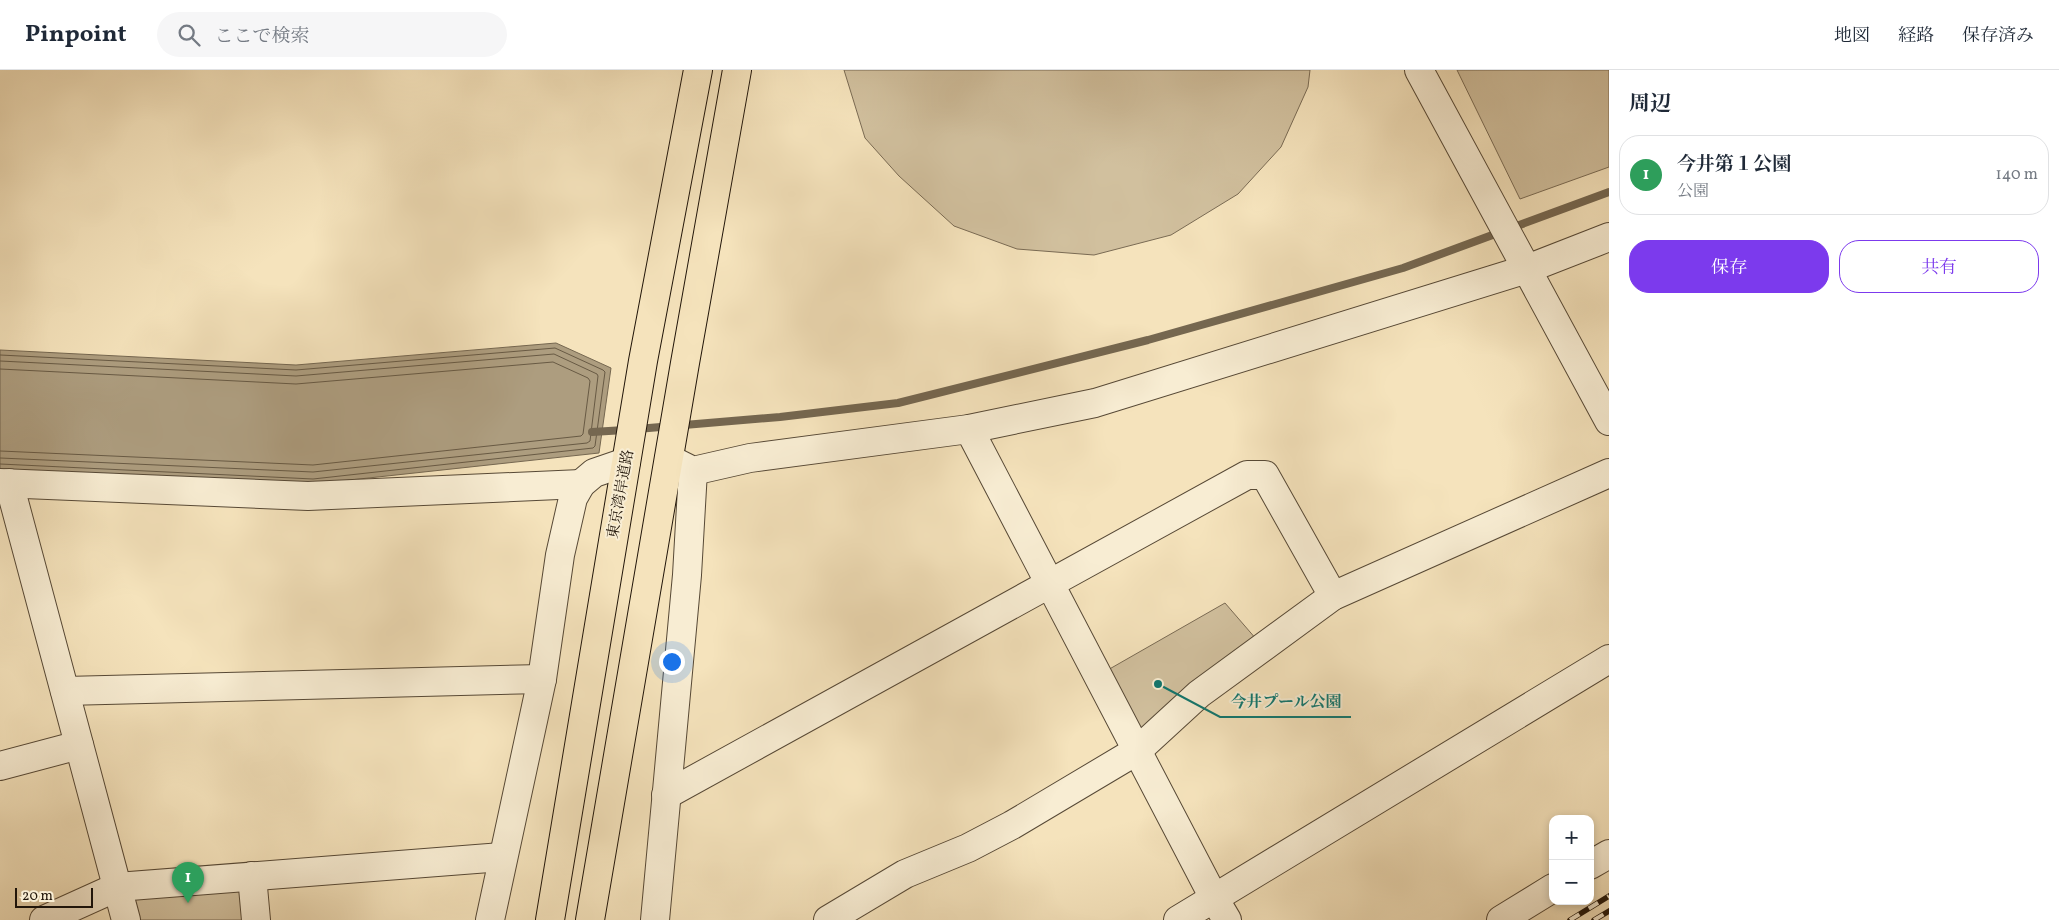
<!DOCTYPE html>
<html lang="ja">
<meta charset="utf-8">
<style>
:root{--surface:#fff;--page:#f6f6f7;--text:#1f2937;--muted:#747a83;--line:#e0e1e3;--accent:#7c3aed}
body{margin:0;font-family:Vollkorn,"Noto Serif JP",serif;background:var(--page);color:var(--text)}
.controls{position:absolute;right:15px;bottom:15px;display:grid;overflow:hidden;border-radius:10px;box-shadow:0 2px 8px #0003}
.controls button{width:45px;height:45px;display:grid;place-items:center;padding:0;border:0;border-bottom:1px solid var(--line);background:var(--surface);color:var(--text);font:25px sans-serif}
.scale{position:absolute;left:15px;bottom:12px;width:78px;box-sizing:border-box;padding-left:5px;border:2px solid #22160a;border-top:0;font-size:14px;line-height:18px;white-space:nowrap;color:#22160a;-webkit-text-stroke:4px #f8edd3;paint-order:stroke}
.you{position:absolute;left:671px;top:591px;width:18px;height:18px;margin:-12px;border:4px solid #fff;border-radius:50%;background:#1a73e8;box-shadow:0 0 0 8px #1a73e833}
.badge{display:grid;place-items:center;width:32px;height:32px;border-radius:50%;background:var(--accent);color:#fff;font-size:16px;font-weight:700}
.pin{position:absolute;translate:-50% -41px;filter:drop-shadow(0 1px 2px #0008)}
.pin::after{content:'';position:absolute;top:26px;width:18px;height:15px;background:inherit;clip-path:polygon(0 0,100% 0,50% 100%)}
.list{margin:0;padding:0;list-style:none}
h2{display:flex;justify-content:space-between;align-items:center;height:65px;margin:0;padding:0 20px;font-size:21px}
h2 small{font-size:16px;font-weight:400;color:var(--muted)}
.list li{display:grid;grid-template-columns:32px 1fr auto;gap:15px;align-items:center;box-sizing:border-box;height:80px;margin:0 10px 10px;padding:0 10px;border:1px solid var(--line);border-radius:20px}
.list b{display:block;font-size:19px;white-space:nowrap}
.list p{margin:0;font-size:16px;white-space:nowrap;color:var(--muted)}
.list em{font-size:16px;font-style:normal;color:var(--muted)}
.actions{display:flex;gap:10px;padding:15px 20px}
.actions a{flex:1;padding:11px 0;border:1px solid var(--accent);border-radius:20px;text-align:center;font-size:18px;color:var(--accent)}
.actions .main{background:var(--accent);color:#fff}
.icon{flex:none;width:28px;height:28px;fill:none;stroke:currentColor;stroke-width:2;stroke-linecap:round;stroke-linejoin:round}
.map{position:relative;flex:none;width:1609px;height:850px;overflow:hidden}
header{display:flex;align-items:center;gap:30px;box-sizing:border-box;height:70px;padding:0 25px;background:var(--surface);border-bottom:1px solid var(--line)}
header strong{font-size:24px}
nav{display:flex;gap:28px;margin-inline-start:auto;font-size:18px}
.search{width:350px;height:45px;background:var(--page);display:flex;align-items:center;gap:12px;box-sizing:border-box;padding:0 18px;border-radius:28px;color:var(--muted);font-size:19px}
main{display:flex}
aside{flex:1;background:var(--surface)}
.map>svg:first-child{display:block}
</style>
<header>
<strong>Pinpoint</strong>
<div class="search"><svg class="icon" aria-label="search" viewBox="0 0 24 24"><circle cx="10" cy="10" r="6"/><path d="M15 15l6 6"/></svg>ここで検索</div>
<nav><a>地図</a><a>経路</a><a>保存済み</a></nav>
</header>
<main>
<div class="map">
<svg width="1609" height="850" viewBox="0 0 1609 850">
<rect width="100%" height="100%" fill="#f5e3bc"/>
<filter id="stains"><feTurbulence type="fractalNoise" baseFrequency=".004" numOctaves="4"/><feColorMatrix values="0 0 0 0 .2 0 0 0 0 .09 0 0 0 0 .02 0 0 0 .5 -.17"/></filter>
<radialGradient id="worn" r=".72"><stop offset=".6" stop-color="#630" stop-opacity="0"/><stop offset="1" stop-color="#630" stop-opacity=".3"/></radialGradient>
<g fill="#d1c09e" stroke="#7a6b54">
<path d="M844,0H1310L1308,17L1281,77L1238,124L1171,165L1094,185L1017,179L954,156L899,106L865,68Z"/>
<path d="M1457,0H1609V97L1520,129Z"/>
<path d="M1225,533L1263,577L1138,680L1099,605Z"/>
<path d="M252,806L256,850H126L117,817Z"/>
</g>
<path fill="#ad9d7f" stroke="#756750" d="M556,273L611,298L599,383L313,414L0,399V280L296,295Z"/>
<g fill="none" stroke-linecap="round" stroke-linejoin="round">
<g stroke="#685a44" stroke-width="1">
<path d="M0,285L296,300L555,278L603,300L605,302L595,376L593,378L313,409L0,394"/>
<path d="M0,291L296,306L554,284L597,304L598,306L590,371L587,373L313,402L0,388"/>
<path d="M0,299L296,314L553,292L588,308L590,311L583,364L581,366L313,395L0,381"/>
</g>
<g stroke="#756750" stroke-width="8">
<path d="M637,359L780,347L898,333L1148,270L1403,198L1609,122"/>
<path d="M592,362L625,360"/>
</g>
<defs>
<g id="minor">
<path d="M1419,0L1609,351"/>
<path d="M969,359L1214,828L1227,850"/>
<path d="M669,389L693,401L750,388L969,359L1095,333L1527,199L1609,167"/>
<path d="M0,413L308,426L581,414"/>
<path d="M9,413L126,850"/>
<path d="M65,621L542,609"/>
<path d="M0,696L79,675"/>
<path d="M666,725L1247,405H1265L1333,526"/>
<path d="M1590,795L1609,784"/>
<path d="M252,806L256,850"/>
<path d="M44,850L117,817L502,787"/>
<path d="M490,850L542,609L560,485L573,428L581,414L594,403L626,392"/>
<path d="M655,850L687,505L693,401"/>
<path d="M828,850L905,804L968,778L1012,755L1138,680L1199,624L1333,526L1609,403"/>
<path d="M1178,850L1609,589"/>
<path d="M1501,850L1553,818"/>
</g>
<g id="highway">
<path d="M550,850L643,291L698,0"/>
<path d="M590,850L685,293L737,0"/>
</g>
</defs>
<use href="#minor" stroke="#574936" stroke-width="30"/>
<use href="#highway" stroke="#22160a" stroke-width="30"/>
<use href="#minor" stroke="#f8edd3" stroke-width="28"/>
<use href="#highway" stroke="#f5e3bc" stroke-width="28"/>
<defs>
<g id="rail">
<path d="M1570,850L1609,826"/>
<path d="M1594,850L1609,841"/>
</g>
</defs>
<use href="#rail" stroke="#22160a" stroke-width="5.5"/>
<use href="#rail" stroke="#f8edd3" stroke-width="4" stroke-dasharray="11" stroke-linecap="butt"/>
</g>
<g text-anchor="middle" stroke-width="4" stroke-linejoin="round" paint-order="stroke">
<g font-size="15" fill="#22160a" stroke="#f8edd3">
<text transform="translate(620 424) rotate(-80)" y="5">東京湾岸道路</text>
</g>
</g>
<path fill="none" stroke="#0f766e" stroke-width="2" d="M1158 614L1220 647H1351"/>
<circle fill="#0f766e" stroke="#f8edd3" stroke-width="2" cx="1158" cy="614" r="5"/>
<g font-size="16" text-anchor="middle" font-weight="bold" fill="#0f766e" stroke="#f8edd3" stroke-width="4" stroke-linejoin="round" paint-order="stroke">
<text x="1286" y="637">今井プール公園</text>
</g>
<rect width="100%" height="100%" filter="url(#stains)"/>
<rect width="100%" height="100%" fill="url(#worn)"/>
</svg>
<div class="controls">
<button>+</button>
<button>−</button>
</div>
<div class="scale">20 m</div>
<div class="you"></div>
<div class="pin badge" style="left:188px;top:833px;background:#2e9e5b">1</div>
</div>
<aside>
<h2>周辺<small></small></h2>
<ul class="list">
<li><span class="badge" style="background:#2e9e5b">1</span><div><b>今井第１公園</b><p>公園</p></div><em>140 m</em></li>
</ul>
<div class="actions"><a class="main">保存</a><a>共有</a></div>
</aside>
</main>
